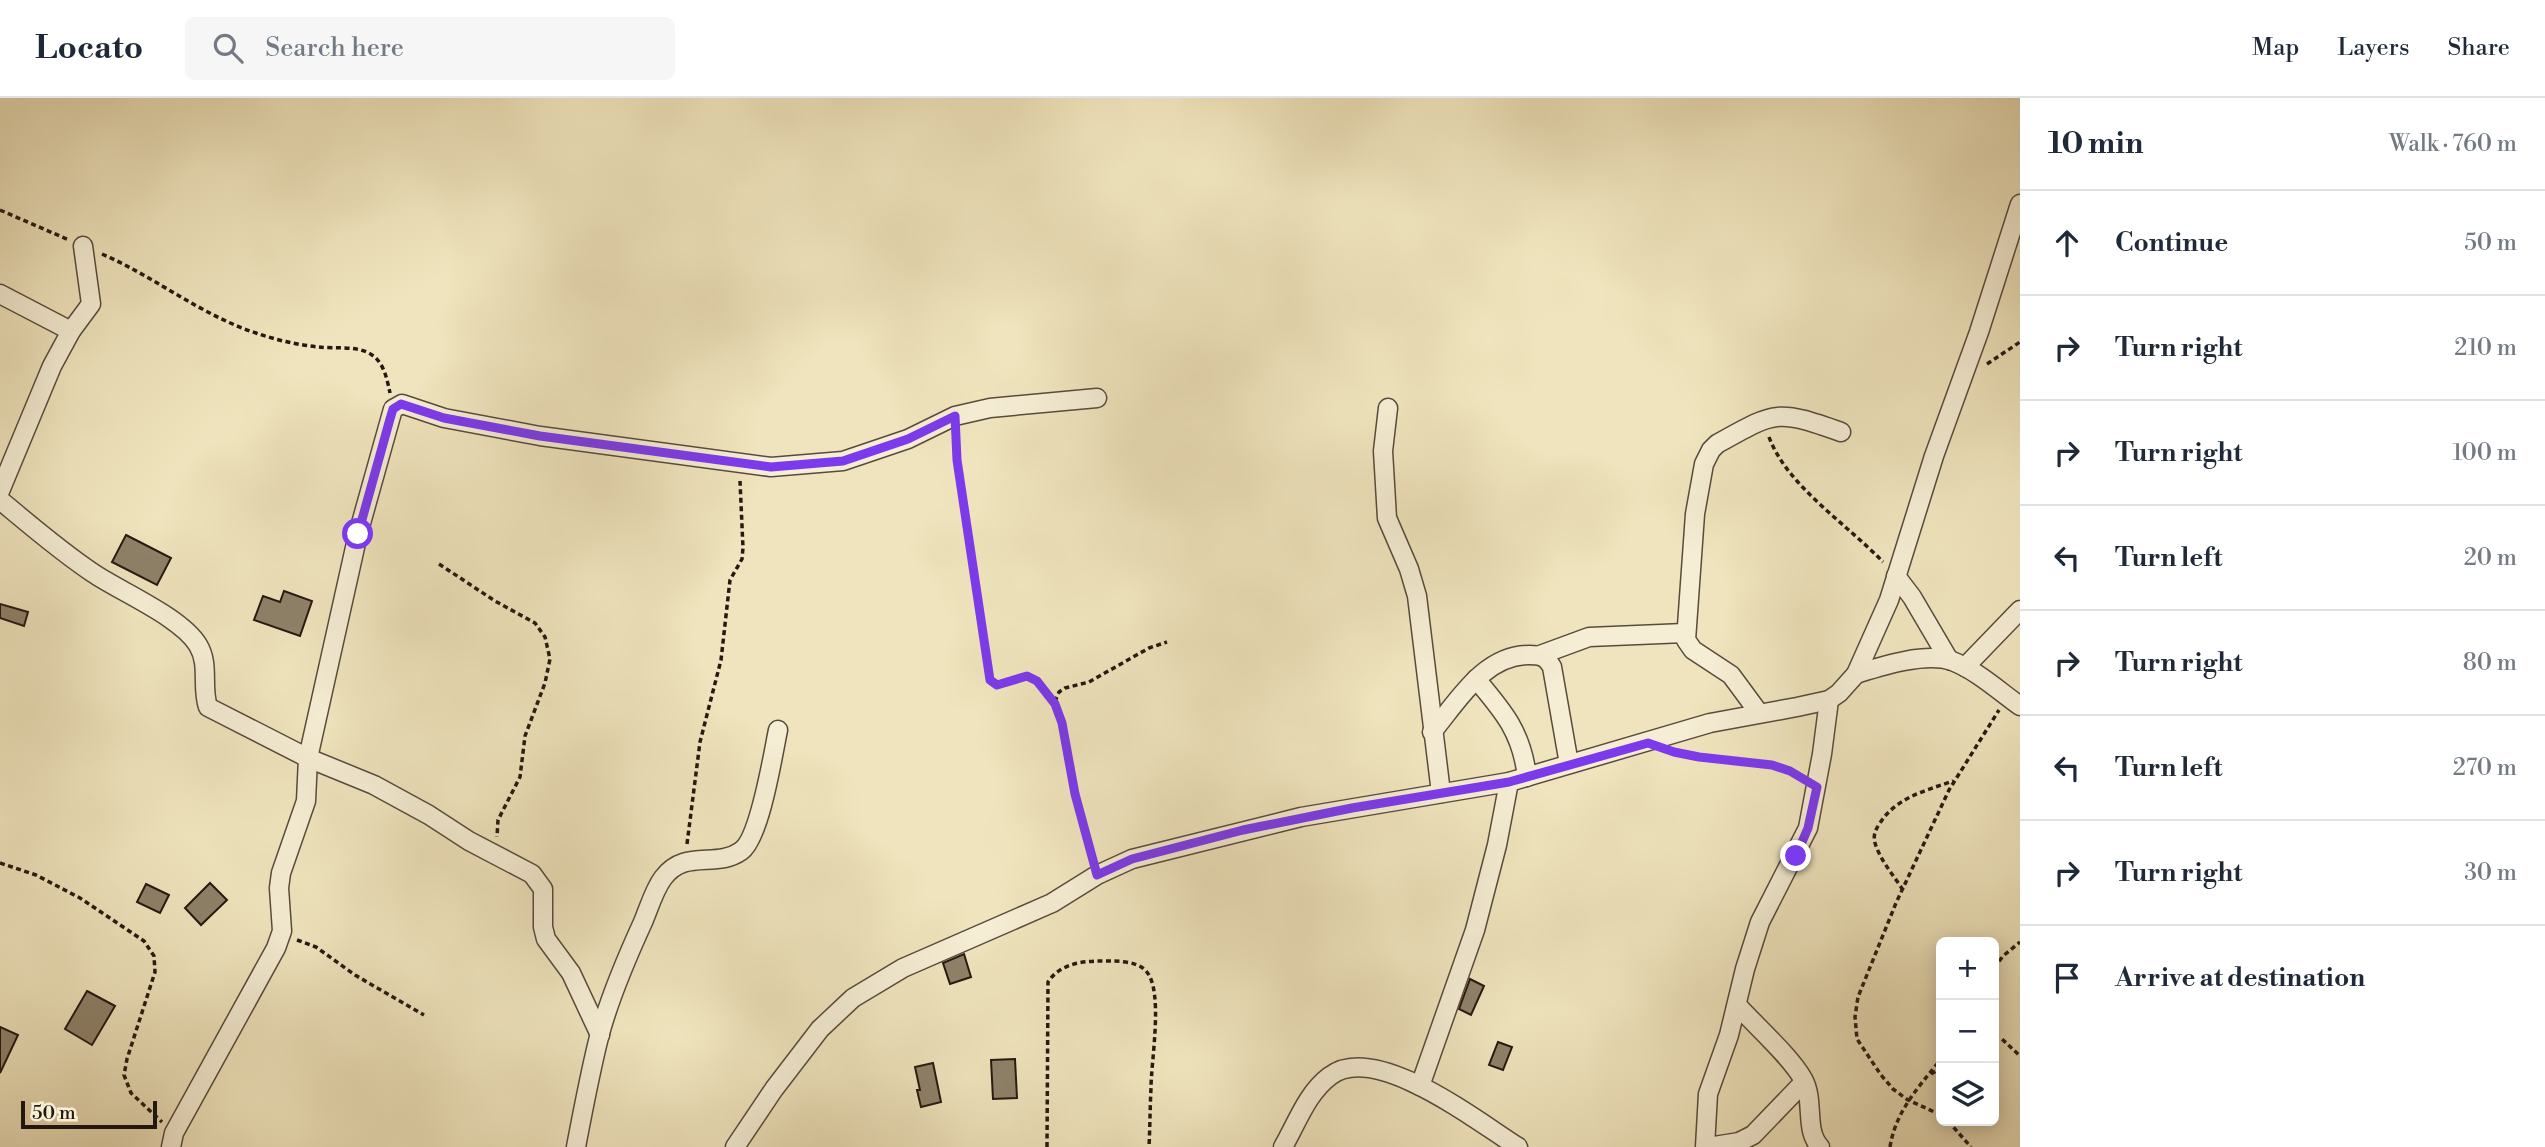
<!DOCTYPE html>
<meta charset="utf-8">
<style>
:root{--surface:#fff;--page:#f6f6f7;--text:#1f2937;--muted:#747a83;--line:#e0e1e3}
body{margin:0;font-family:"Libre Bodoni",serif;background:var(--page);color:var(--text)}
.controls{position:absolute;right:21px;bottom:21px;display:grid;overflow:hidden;border-radius:10px;box-shadow:0 4px 18px #0003}
.controls button{width:63px;height:63px;display:grid;place-items:center;padding:0;border:0;border-bottom:2px solid var(--line);background:var(--surface);color:var(--text);font:35px sans-serif}
.scale{position:absolute;left:21px;bottom:18px;width:136px;box-sizing:border-box;padding-left:7px;border:4px solid #251811;border-top:0;font-size:19px;line-height:24px;white-space:nowrap;color:#251811;-webkit-text-stroke:5px #f5edd4;paint-order:stroke}
.stop{position:absolute;width:21px;height:21px;margin:-16px;border:5px solid #7c3aed;border-radius:50%;background:#fff}
.stop.end{background:#7c3aed;border-color:#fff;box-shadow:0 2px 7px #0008}
.list{margin:0;padding:0;list-style:none}
h2{display:flex;justify-content:space-between;align-items:center;height:91px;margin:0;padding:0 28px;font-size:30px}
h2 small{font-size:23px;font-weight:400;color:var(--muted)}
.list li{display:grid;grid-template-columns:46px 1fr auto;gap:21px;align-items:center;box-sizing:border-box;height:105px;padding:0 28px;border-top:2px solid var(--line)}
.list b{display:block;font-size:26px;white-space:nowrap}
.list em{font-size:23px;font-style:normal;color:var(--muted)}
.icon{flex:none;width:38px;height:38px;fill:none;stroke:currentColor;stroke-width:2;stroke-linecap:round;stroke-linejoin:round}
.map{position:relative;flex:none;width:2020px;height:1049px;overflow:hidden}
header{display:flex;align-items:center;gap:42px;box-sizing:border-box;height:98px;padding:0 35px;background:var(--surface);border-bottom:2px solid var(--line)}
header strong{font-size:33px}
nav{display:flex;gap:38px;margin-inline-start:auto;font-size:24px}
.search{width:490px;height:63px;background:var(--page);display:flex;align-items:center;gap:18px;box-sizing:border-box;padding:0 24px;border-radius:10px;color:var(--muted);font-size:26px}
main{display:flex}
aside{flex:1;background:var(--surface)}
.map>svg:first-child{display:block}
</style>
<header>
<strong>Locato</strong>
<div class="search"><svg class="icon" aria-label="search" viewBox="0 0 24 24"><circle cx="10" cy="10" r="6"/><path d="M15 15l6 6"/></svg>Search here</div>
<nav><a>Map</a><a>Layers</a><a>Share</a></nav>
</header>
<main>
<div class="map">
<svg width="2020" height="1049" viewBox="0 0 2020 1049">
<rect width="100%" height="100%" fill="#efe4bd"/>
<filter id="stains"><feTurbulence type="fractalNoise" baseFrequency=".00286" numOctaves="4"/><feColorMatrix values="0 0 0 0 .2 0 0 0 0 .09 0 0 0 0 .02 0 0 0 .5 -.17"/></filter>
<radialGradient id="worn" r=".72"><stop offset=".6" stop-color="#630" stop-opacity="0"/><stop offset="1" stop-color="#630" stop-opacity=".3"/></radialGradient>
<g fill="#8e826a" stroke="#251811" stroke-width="2">
<path d="M126,437L171,460L157,487L112,464Z"/>
<path d="M284,493L312,503L300,538L254,522L263,498L280,504Z"/>
<path d="M0,506L28,514L24,528L0,520Z"/>
<path d="M210,785L227,802L201,827L185,810Z"/>
<path d="M146,786L169,797L160,815L137,804Z"/>
<path d="M964,856L971,879L950,886L943,865Z"/>
<path d="M1470,881L1484,888L1471,917L1459,911Z"/>
<path d="M87,893L115,908L92,947L65,931Z"/>
<path d="M0,929L18,937L0,975Z"/>
<path d="M1498,944L1512,949L1503,972L1489,967Z"/>
<path d="M1015,961L1017,1000L993,1001L991,962Z"/>
<path d="M933,965L941,1004L921,1009L917,992H920L915,969Z"/>
</g>
<g fill="none" stroke-linecap="round" stroke-linejoin="round">
<defs>
<g id="minor">
<path d="M0,196L71,233"/>
<path d="M1388,310L1383,353L1387,420L1409,471L1417,498L1441,695"/>
<path d="M0,393L52,268L71,233L91,206L83,148"/>
<path d="M0,402C30,427 60,453 93,475C121,494 181,519 198,547C210,567 201,588 208,609L308,660L374,687L429,717L469,743L532,776L543,791V829L546,841L571,875L600,937"/>
<path d="M1896,478L1912,499L1949,562"/>
<path d="M1540,557L1589,539L1685,535"/>
<path d="M1965,569L2020,512"/>
<path d="M1856,576C1882,568 1925,554 1952,563C1976,572 1999,593 2020,608"/>
<path d="M1476,581C1504,614 1522,635 1527,679"/>
<path d="M1759,615L1731,577L1693,552L1686,542L1695,416L1704,366L1711,352L1717,346C1776,313 1776,311 1841,334"/>
<path d="M1432,634C1458,603 1484,557 1529,557C1540,557 1546,558 1552,569L1569,666"/>
<path d="M1737,907C1755,927 1791,959 1803,981C1815,1002 1804,1032 1820,1049"/>
<path d="M1420,988L1475,832L1497,747L1509,684"/>
<path d="M171,1049L174,1035L276,850L282,833L279,790L281,775L306,703L308,660L358,436L393,311L402,306L444,320L540,338L771,369L843,363L908,341L955,318L990,310L1097,300"/>
<path d="M576,1049C583,1012 590,975 599,939C609,901 627,859 643,824C649,810 654,792 663,780C685,750 716,771 741,753C760,740 773,656 778,632"/>
<path d="M735,1049L774,991L820,931L853,900L903,870L1052,805L1097,777L1132,761L1301,719L1509,684L1710,625L1797,609L1829,602L1839,595L1856,576L1889,502L1934,358L1979,234L2020,106"/>
<path d="M1283,1049C1297,1025 1307,995 1330,978C1375,943 1478,1024 1518,1049"/>
<path d="M1705,1049L1708,996L1729,937L1745,871L1760,824L1808,730L1822,656L1829,602"/>
<path d="M1708,1049L1739,1044L1753,1037L1804,984"/>
</g>
</defs>
<use href="#minor" stroke="#584b3c" stroke-width="21"/>
<g stroke="#251811" stroke-width="3.5" stroke-dasharray="5 3.5" stroke-linecap="butt">
<path d="M0,112L69,142"/>
<path d="M102,156C155,179 201,217 256,235C276,242 298,247 319,249C335,251 358,247 372,257C384,265 387,281 390,295"/>
<path d="M1987,266L2020,244"/>
<path d="M955,337L959,381L990,582L997,587C1039,577 1027,572 1055,606"/>
<path d="M1769,339C1787,388 1847,426 1883,464"/>
<path d="M439,466L495,503L535,525L545,539L550,561L545,585L525,638L520,679L498,722L497,739"/>
<path d="M1676,654L1772,667L1802,679"/>
<path d="M687,746L700,644L721,562L730,482L742,461L743,450L740,383"/>
<path d="M1093,761L1075,696L1056,601L1059,594L1065,590L1089,584L1149,550L1167,544"/>
<path d="M0,765L36,777L80,800L144,843L154,858L155,874L127,961L124,977L131,995L162,1024"/>
<path d="M1903,792C1894,778 1880,762 1875,745C1873,738 1875,732 1880,725C1897,699 1925,693 1953,683"/>
<path d="M297,842L316,849L355,877L424,917"/>
<path d="M1994,870L2003,858L2020,844"/>
<path d="M1994,939L2002,941L2020,958"/>
<path d="M1931,976L1941,970"/>
<path d="M1941,1017L1908,1002L1893,991L1881,977L1857,941L1855,919L1858,899L1896,805L1949,692L1999,612"/>
<path d="M1948,1023L1971,1049"/>
<path d="M1047,1049L1048,884C1059,867 1080,863 1100,863C1113,863 1137,862 1146,873C1164,892 1151,963 1151,990C1150,1010 1150,1029 1149,1049"/>
<path d="M1890,1049C1896,1012 1919,989 1941,961"/>
</g>
<use href="#minor" stroke="#f5edd4" stroke-width="18"/>
</g>
<g fill="none" stroke-linecap="round" stroke-linejoin="round">
<path stroke="#7c3aed" stroke-width="9" d="M358,436L390,321L393,311L401,306L444,320L540,338L771,369L843,363L908,341L955,318L957,362L990,582L997,587L1027,578L1037,583L1055,606L1062,625L1075,696L1097,777L1132,761L1243,732L1352,710L1509,684L1648,645L1674,654L1699,659L1772,667L1790,673L1817,689L1808,730L1796,758"/>
</g>
<rect width="100%" height="100%" filter="url(#stains)"/>
<rect width="100%" height="100%" fill="url(#worn)"/>
</svg>
<div class="controls">
<button>+</button>
<button>−</button>
<button><svg class="icon" aria-label="layers" viewBox="0 0 24 24"><path d="M12 4l9 5-9 5-9-5zM3 14l9 5 9-5"/></svg></button>
</div>
<div class="scale">50 m</div>
<div class="stop" style="left:358px;top:436px"></div>
<div class="stop end" style="left:1796px;top:758px"></div>
</div>
<aside>
<h2>10 min<small>Walk · 760 m</small></h2>
<ul class="list">
<li><svg class="icon" aria-label="ahead" viewBox="0 0 24 24"><path d="M12 20V5M6 11l6-6 6 6"/></svg><div><b>Continue</b></div><em>50 m</em></li>
<li><svg class="icon" aria-label="right" viewBox="0 0 24 24"><path d="M7 20v-9h11M14 6l5 5-5 5"/></svg><div><b>Turn right</b></div><em>210 m</em></li>
<li><svg class="icon" aria-label="right" viewBox="0 0 24 24"><path d="M7 20v-9h11M14 6l5 5-5 5"/></svg><div><b>Turn right</b></div><em>100 m</em></li>
<li><svg class="icon" aria-label="left" viewBox="0 0 24 24"><path d="M17 20v-9H6M10 6l-5 5 5 5"/></svg><div><b>Turn left</b></div><em>20 m</em></li>
<li><svg class="icon" aria-label="right" viewBox="0 0 24 24"><path d="M7 20v-9h11M14 6l5 5-5 5"/></svg><div><b>Turn right</b></div><em>80 m</em></li>
<li><svg class="icon" aria-label="left" viewBox="0 0 24 24"><path d="M17 20v-9H6M10 6l-5 5 5 5"/></svg><div><b>Turn left</b></div><em>270 m</em></li>
<li><svg class="icon" aria-label="right" viewBox="0 0 24 24"><path d="M7 20v-9h11M14 6l5 5-5 5"/></svg><div><b>Turn right</b></div><em>30 m</em></li>
<li><svg class="icon" aria-label="arrive" viewBox="0 0 24 24"><path d="M6 21V4h12l-3 4 3 4H6"/></svg><div><b>Arrive at destination</b></div></li>
</ul>
</aside>
</main>
